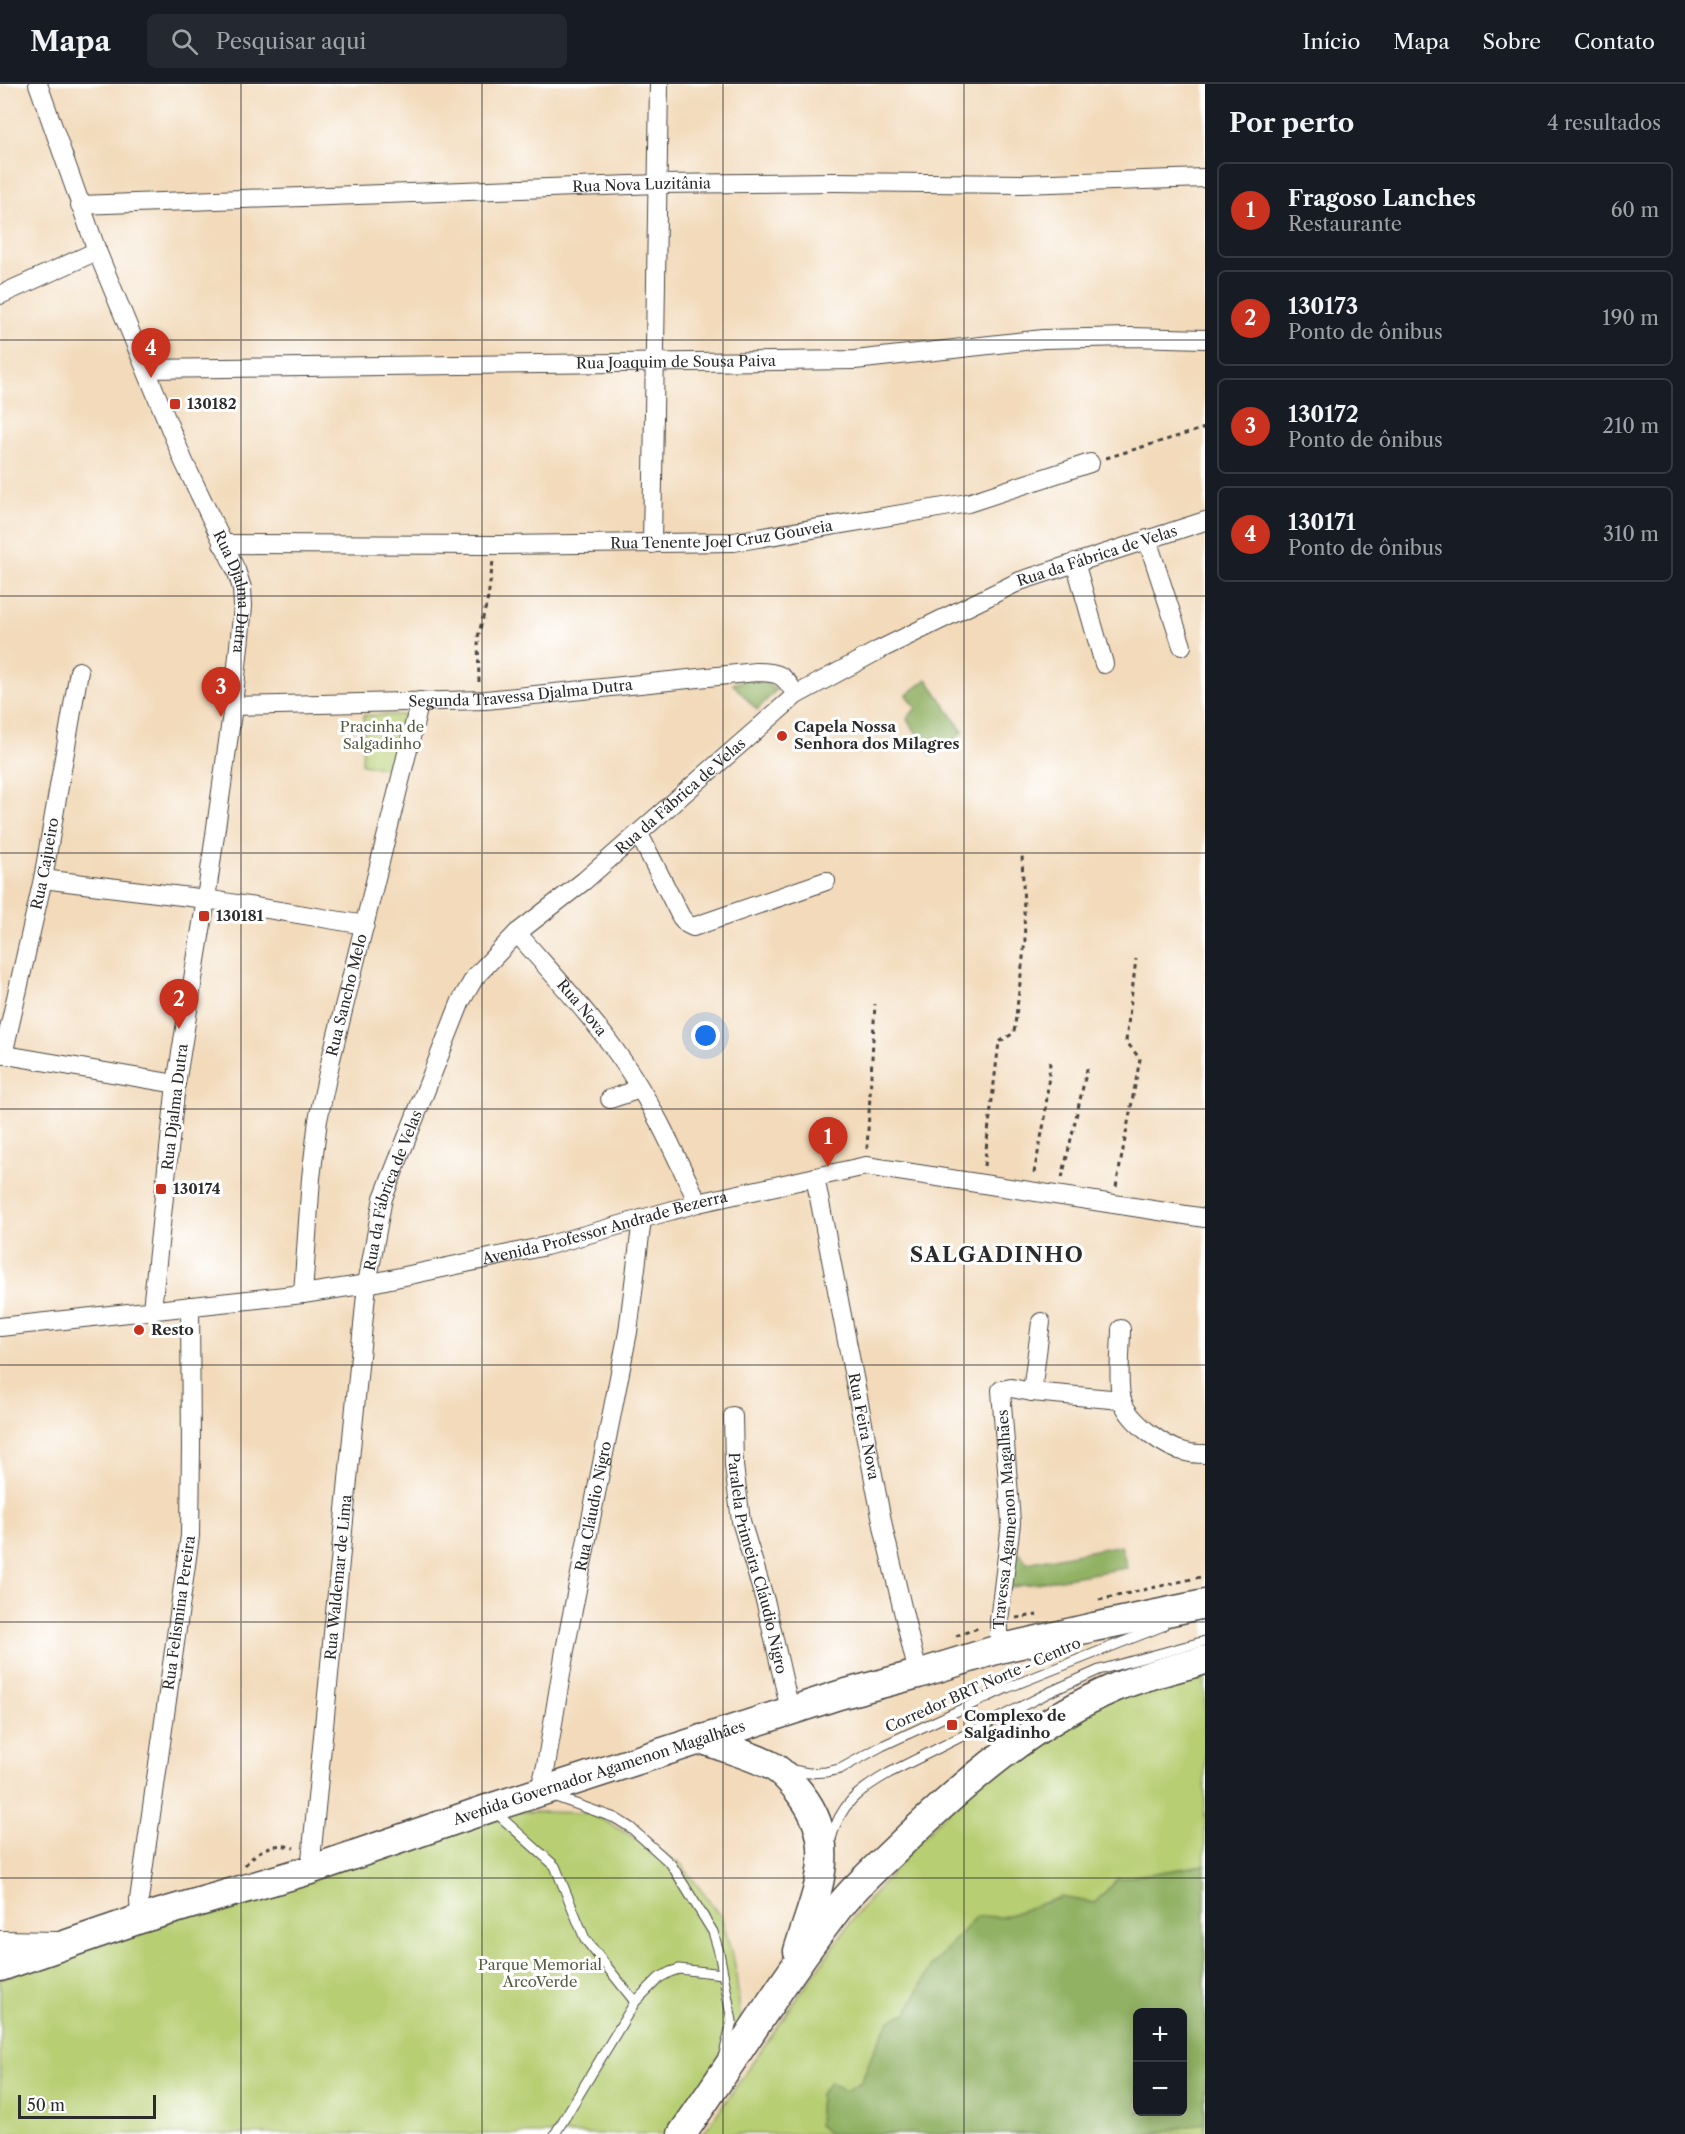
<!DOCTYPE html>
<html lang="pt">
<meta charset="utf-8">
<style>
:root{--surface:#171b24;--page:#242831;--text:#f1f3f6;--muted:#9ea1a6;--line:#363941;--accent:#c8321e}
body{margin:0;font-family:"Libre Caslon Text",serif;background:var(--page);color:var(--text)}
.controls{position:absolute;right:18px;bottom:18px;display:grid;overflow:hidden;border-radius:9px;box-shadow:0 3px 15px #0003}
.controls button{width:54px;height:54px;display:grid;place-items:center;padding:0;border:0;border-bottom:2px solid var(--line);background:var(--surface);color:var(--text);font:30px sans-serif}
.scale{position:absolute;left:18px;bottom:15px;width:138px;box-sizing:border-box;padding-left:6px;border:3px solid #2b2b2b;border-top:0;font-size:16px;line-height:21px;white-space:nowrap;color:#2b2b2b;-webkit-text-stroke:4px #fff;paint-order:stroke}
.you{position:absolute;left:706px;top:952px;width:21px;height:21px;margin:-15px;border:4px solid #fff;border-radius:50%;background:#1a73e8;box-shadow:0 0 0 9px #1a73e833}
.badge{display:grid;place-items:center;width:39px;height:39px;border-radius:50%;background:var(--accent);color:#fff;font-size:20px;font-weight:700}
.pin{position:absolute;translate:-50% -50px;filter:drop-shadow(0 2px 3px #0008)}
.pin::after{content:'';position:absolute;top:32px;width:21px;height:18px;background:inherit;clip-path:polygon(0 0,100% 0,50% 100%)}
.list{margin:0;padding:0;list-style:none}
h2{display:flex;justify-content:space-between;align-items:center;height:78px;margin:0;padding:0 24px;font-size:26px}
h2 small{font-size:20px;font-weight:400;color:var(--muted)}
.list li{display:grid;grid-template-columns:39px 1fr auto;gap:18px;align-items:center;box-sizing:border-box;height:96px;margin:0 12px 12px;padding:0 12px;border:2px solid var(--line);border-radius:9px}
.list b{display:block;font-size:22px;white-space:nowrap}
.list p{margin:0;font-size:20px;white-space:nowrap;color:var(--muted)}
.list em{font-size:20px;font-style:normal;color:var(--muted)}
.icon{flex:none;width:33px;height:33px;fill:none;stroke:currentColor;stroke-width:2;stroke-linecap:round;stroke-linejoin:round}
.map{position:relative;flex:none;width:1205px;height:2050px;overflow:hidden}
header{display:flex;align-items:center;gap:36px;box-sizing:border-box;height:84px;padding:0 30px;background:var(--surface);border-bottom:2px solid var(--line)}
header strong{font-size:28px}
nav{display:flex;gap:33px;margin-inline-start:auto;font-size:21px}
.search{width:420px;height:54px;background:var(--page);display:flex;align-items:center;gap:15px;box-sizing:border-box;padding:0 21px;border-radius:9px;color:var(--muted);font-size:22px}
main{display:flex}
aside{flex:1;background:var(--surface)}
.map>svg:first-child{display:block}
</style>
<header>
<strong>Mapa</strong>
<div class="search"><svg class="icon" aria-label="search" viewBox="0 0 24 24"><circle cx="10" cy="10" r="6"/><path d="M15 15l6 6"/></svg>Pesquisar aqui</div>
<nav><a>Início</a><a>Mapa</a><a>Sobre</a><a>Contato</a></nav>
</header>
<main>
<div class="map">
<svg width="1205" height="2050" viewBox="0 0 1205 2050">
<rect width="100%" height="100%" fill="#fff"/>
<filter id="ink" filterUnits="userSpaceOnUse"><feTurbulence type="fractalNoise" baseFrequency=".0167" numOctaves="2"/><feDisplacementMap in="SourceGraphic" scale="12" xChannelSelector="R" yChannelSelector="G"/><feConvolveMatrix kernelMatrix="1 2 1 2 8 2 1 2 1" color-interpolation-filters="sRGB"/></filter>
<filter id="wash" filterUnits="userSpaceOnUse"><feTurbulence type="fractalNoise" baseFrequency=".008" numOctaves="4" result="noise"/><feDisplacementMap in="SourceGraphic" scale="24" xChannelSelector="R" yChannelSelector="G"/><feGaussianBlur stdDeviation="1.35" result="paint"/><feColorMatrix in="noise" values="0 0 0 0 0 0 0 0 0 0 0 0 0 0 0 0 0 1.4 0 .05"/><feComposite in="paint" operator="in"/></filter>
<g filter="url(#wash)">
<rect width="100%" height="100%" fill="#f2daba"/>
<g fill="#b7ce72" stroke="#717c4e" stroke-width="1.5" fill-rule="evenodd">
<path d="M364,631H408L393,685L362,680Z"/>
<path d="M1205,1580V2050H703L853,1834L910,1767L1003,1669L1095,1609ZM1138,1928H1182V2028H1138Z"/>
<path d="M496,1727L591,1729L681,1780L721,1832L735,1881L742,1947L692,2050H0V1894Z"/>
</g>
<g fill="#91b164" stroke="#5e6e48" stroke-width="1.5" fill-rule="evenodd">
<path d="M755,592L776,606L757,626L733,600Z"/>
<path d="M927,595L963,648L932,672L907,635L916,624L907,611Z"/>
<path d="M1121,1461L1127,1484L1006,1504L1011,1479L1020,1469L1027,1479Z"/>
<path d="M1205,1781V2039L1149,2050H831L818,2041L820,2010L830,1998L845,2007L861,1998L873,1968L890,1936L907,1929L930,1884L976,1832L1003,1833L1061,1813L1095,1819L1117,1795ZM1138,1928H1182V2028H1138Z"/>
</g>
</g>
<g filter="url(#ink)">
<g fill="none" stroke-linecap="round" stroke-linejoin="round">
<defs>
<g id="service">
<path d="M788,1685L808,1689L826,1688L840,1685L882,1662L1007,1604L1163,1542"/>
<path d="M553,1712L615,1734L631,1744L671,1780L713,1848L719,1868L732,1937L724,1970"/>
<path d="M494,1727L555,1782L585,1855L635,1918"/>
<path d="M831,1755C840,1720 859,1706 889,1689L1052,1607L1099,1586L1205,1557"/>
<path d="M555,2050L635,1918L659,1894L670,1888L679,1885L723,1890"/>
</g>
<g id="minor">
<path id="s1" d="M38,0L97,167L184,378L236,486L242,504L243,522L233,622L206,815L176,1000L152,1225"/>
<path id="s2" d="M80,121L658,100L833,98L1021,100L1205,94"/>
<path d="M0,211L97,167"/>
<path id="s3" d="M146,285L855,276L1043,255L1131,253L1205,255"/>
<path d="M1147,455L1182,562"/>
<path id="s4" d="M222,460L495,461L734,458L968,419L1090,379"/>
<path d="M652,460L659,0"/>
<path d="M1075,478L1104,580"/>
<path id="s5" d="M233,622L486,616L756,588C780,588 784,591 796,611"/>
<path d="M639,750L681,833L687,840L693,843L826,797"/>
<path d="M43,795L206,815L365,841"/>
<path id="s6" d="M517,849C549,886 583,922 612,962C648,1010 673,1065 698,1119"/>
<path d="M0,970L176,1000"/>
<path id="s7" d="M3,971L43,795L79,587"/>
<path d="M610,1015L640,1005"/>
<path id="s8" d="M815,1093L884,1447L918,1590"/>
<path id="s9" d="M303,1210L311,1094L318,1036L331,975L420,617"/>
<path id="s10" d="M0,1243L303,1210L367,1200L546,1162L698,1119L866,1082L1205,1134"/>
<path d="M1121,1245C1121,1264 1117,1299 1122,1316C1129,1338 1165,1364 1186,1368C1192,1370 1199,1370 1205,1370"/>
<path d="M1032,1308L1041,1238"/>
<path id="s11" d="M733,1332L734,1382L741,1437L766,1520L790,1626"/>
<path id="s12" d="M999,1565V1537L1011,1439L1001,1306L1011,1304L1032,1308L1122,1316"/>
<path id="s13" d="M539,1708L546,1682L565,1566L628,1248L642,1135"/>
<path id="s14" d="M310,1786L367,1200L383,1114L461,917L475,893L517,849L584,797L796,611L879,566L1020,497L1205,437"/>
<path id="s15" d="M140,1835L139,1816L190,1452L191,1363L190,1222"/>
</g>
<path id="secondary" d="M0,1859L57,1860"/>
<g id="trunk">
<path d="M701,1655C724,1664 748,1670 770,1681C781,1686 793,1700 800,1709C842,1762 815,1811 798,1867"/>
<path id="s16" d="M0,1883L140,1835L310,1786L490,1724L839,1611L918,1590L999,1565L1094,1543L1205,1520"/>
<path d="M682,2050C736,1974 784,1893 842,1819C861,1796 885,1776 906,1755C968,1696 1035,1638 1114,1604C1143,1592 1174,1585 1205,1576"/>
</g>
</defs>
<use href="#service" stroke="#494540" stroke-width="11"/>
<use href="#minor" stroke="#494540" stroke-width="20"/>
<use href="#secondary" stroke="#494540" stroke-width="26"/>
<use href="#trunk" stroke="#494540" stroke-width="31"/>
<g stroke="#494540" stroke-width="3" stroke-dasharray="4.5 4.5" stroke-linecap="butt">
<path d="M1106,374L1205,344"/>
<path d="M479,598L478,553L488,514L493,477"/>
<path d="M867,1065L875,920"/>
<path d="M984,1082L999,958L1014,949L1025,857L1022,769"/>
<path d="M1034,1089L1045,1034L1050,978"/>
<path d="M1062,1094L1088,981"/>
<path d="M1116,1103L1140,975L1126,957L1136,875"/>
<path d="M1099,1516L1205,1492"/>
<path d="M1016,1534L1037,1531"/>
<path d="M956,1552L981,1543"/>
<path d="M245,1781C258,1766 274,1757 294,1764"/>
</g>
<use href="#service" stroke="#fff" stroke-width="9"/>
<use href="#minor" stroke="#fff" stroke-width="18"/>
<use href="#secondary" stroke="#fff" stroke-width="24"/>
<use href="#trunk" stroke="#fff" stroke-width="28"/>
</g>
</g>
<path fill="none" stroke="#2b2b2b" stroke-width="1.5" stroke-opacity="0.55" d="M241,0V2050M482,0V2050M723,0V2050M964,0V2050M0,256H1205M0,512H1205M0,769H1205M0,1025H1205M0,1281H1205M0,1538H1205M0,1794H1205"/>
<g fill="#c8321e" stroke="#fff" stroke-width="2">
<rect x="169" y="314" width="12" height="12" rx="3"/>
<circle cx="782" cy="652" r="6"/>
<rect x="198" y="826" width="12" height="12" rx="3"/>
<rect x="155" y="1099" width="12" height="12" rx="3"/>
<circle cx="139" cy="1246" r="6"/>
<rect x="946" y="1635" width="12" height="12" rx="3"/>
</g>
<g text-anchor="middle" stroke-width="6" stroke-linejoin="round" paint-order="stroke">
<g font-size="15" fill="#2b2b2b" stroke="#fff">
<text dy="5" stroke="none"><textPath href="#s2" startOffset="562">Rua Nova Luzitânia</textPath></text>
<text dy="5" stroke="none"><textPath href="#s3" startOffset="530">Rua Joaquim de Sousa Paiva</textPath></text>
<text dy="5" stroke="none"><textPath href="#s4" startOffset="500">Rua Tenente Joel Cruz Gouveia</textPath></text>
<text dy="5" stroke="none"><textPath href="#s14" startOffset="1676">Rua da Fábrica de Velas</textPath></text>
<text dy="5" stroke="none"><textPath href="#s1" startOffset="546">Rua Djalma Dutra</textPath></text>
<text dy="5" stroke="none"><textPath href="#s5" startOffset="288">Segunda Travessa Djalma Dutra</textPath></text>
<text dy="5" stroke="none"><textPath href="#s14" startOffset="1190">Rua da Fábrica de Velas</textPath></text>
<text dy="5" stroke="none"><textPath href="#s7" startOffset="196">Rua Cajueiro</textPath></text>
<text dy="5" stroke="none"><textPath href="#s9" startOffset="303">Rua Sancho Melo</textPath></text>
<text dy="5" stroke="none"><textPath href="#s6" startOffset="99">Rua Nova</textPath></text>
<text transform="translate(175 1023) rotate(-83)" y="5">Rua Djalma Dutra</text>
<text dy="5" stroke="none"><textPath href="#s14" startOffset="686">Rua da Fábrica de Velas</textPath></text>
<text dy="5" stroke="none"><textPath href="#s10" startOffset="614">Avenida Professor Andrade Bezerra</textPath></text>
<text dy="5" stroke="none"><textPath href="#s8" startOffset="254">Rua Feira Nova</textPath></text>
<text dy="5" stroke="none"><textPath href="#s13" startOffset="291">Rua Cláudio Nigro</textPath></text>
<text dy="5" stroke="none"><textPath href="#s12" startOffset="130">Travessa Agamenon Magalhães</textPath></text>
<text dy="5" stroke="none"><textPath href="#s11" startOffset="150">Paralela Primeira Cláudio Nigro</textPath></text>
<text dy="5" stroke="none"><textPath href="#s14" startOffset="294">Rua Waldemar de Lima</textPath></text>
<text dy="5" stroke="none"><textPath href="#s15" startOffset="309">Rua Felismina Pereira</textPath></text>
<text transform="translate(983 1601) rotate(-24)" y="5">Corredor BRT Norte - Centro</text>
<text dy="5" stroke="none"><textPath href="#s16" startOffset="630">Avenida Governador Agamenon Magalhães</textPath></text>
</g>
<g font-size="15" font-weight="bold" fill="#2b2b2b" stroke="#fff" text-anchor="start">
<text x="187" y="325">130182</text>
<text x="794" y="648">Capela Nossa<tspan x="794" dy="17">Senhora dos Milagres</tspan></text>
<text x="216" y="837">130181</text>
<text x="173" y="1110">130174</text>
<text x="151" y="1251">Resto</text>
<text x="964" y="1637">Complexo de<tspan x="964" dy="17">Salgadinho</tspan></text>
</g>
<g font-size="15" fill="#555c40" stroke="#fff">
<text x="382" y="648">Pracinha de<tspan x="382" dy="17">Salgadinho</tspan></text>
<text x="540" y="1886">Parque Memorial<tspan x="540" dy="17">ArcoVerde</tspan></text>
</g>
<g font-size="21" font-weight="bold" letter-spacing="1.5" fill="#2b2b2b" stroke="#fff">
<text x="997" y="1178">SALGADINHO</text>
</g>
</g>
</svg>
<div class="controls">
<button>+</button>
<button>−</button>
</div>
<div class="scale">50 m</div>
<div class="you"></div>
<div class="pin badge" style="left:828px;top:1083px">1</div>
<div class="pin badge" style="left:179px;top:945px">2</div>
<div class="pin badge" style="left:221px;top:633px">3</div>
<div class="pin badge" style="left:151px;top:294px">4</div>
</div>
<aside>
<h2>Por perto<small>4 resultados</small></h2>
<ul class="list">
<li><span class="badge">1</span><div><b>Fragoso Lanches</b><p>Restaurante</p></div><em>60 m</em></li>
<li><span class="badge">2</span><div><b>130173</b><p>Ponto de ônibus</p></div><em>190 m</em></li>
<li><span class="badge">3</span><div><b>130172</b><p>Ponto de ônibus</p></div><em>210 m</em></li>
<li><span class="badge">4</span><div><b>130171</b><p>Ponto de ônibus</p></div><em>310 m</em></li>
</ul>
</aside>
</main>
